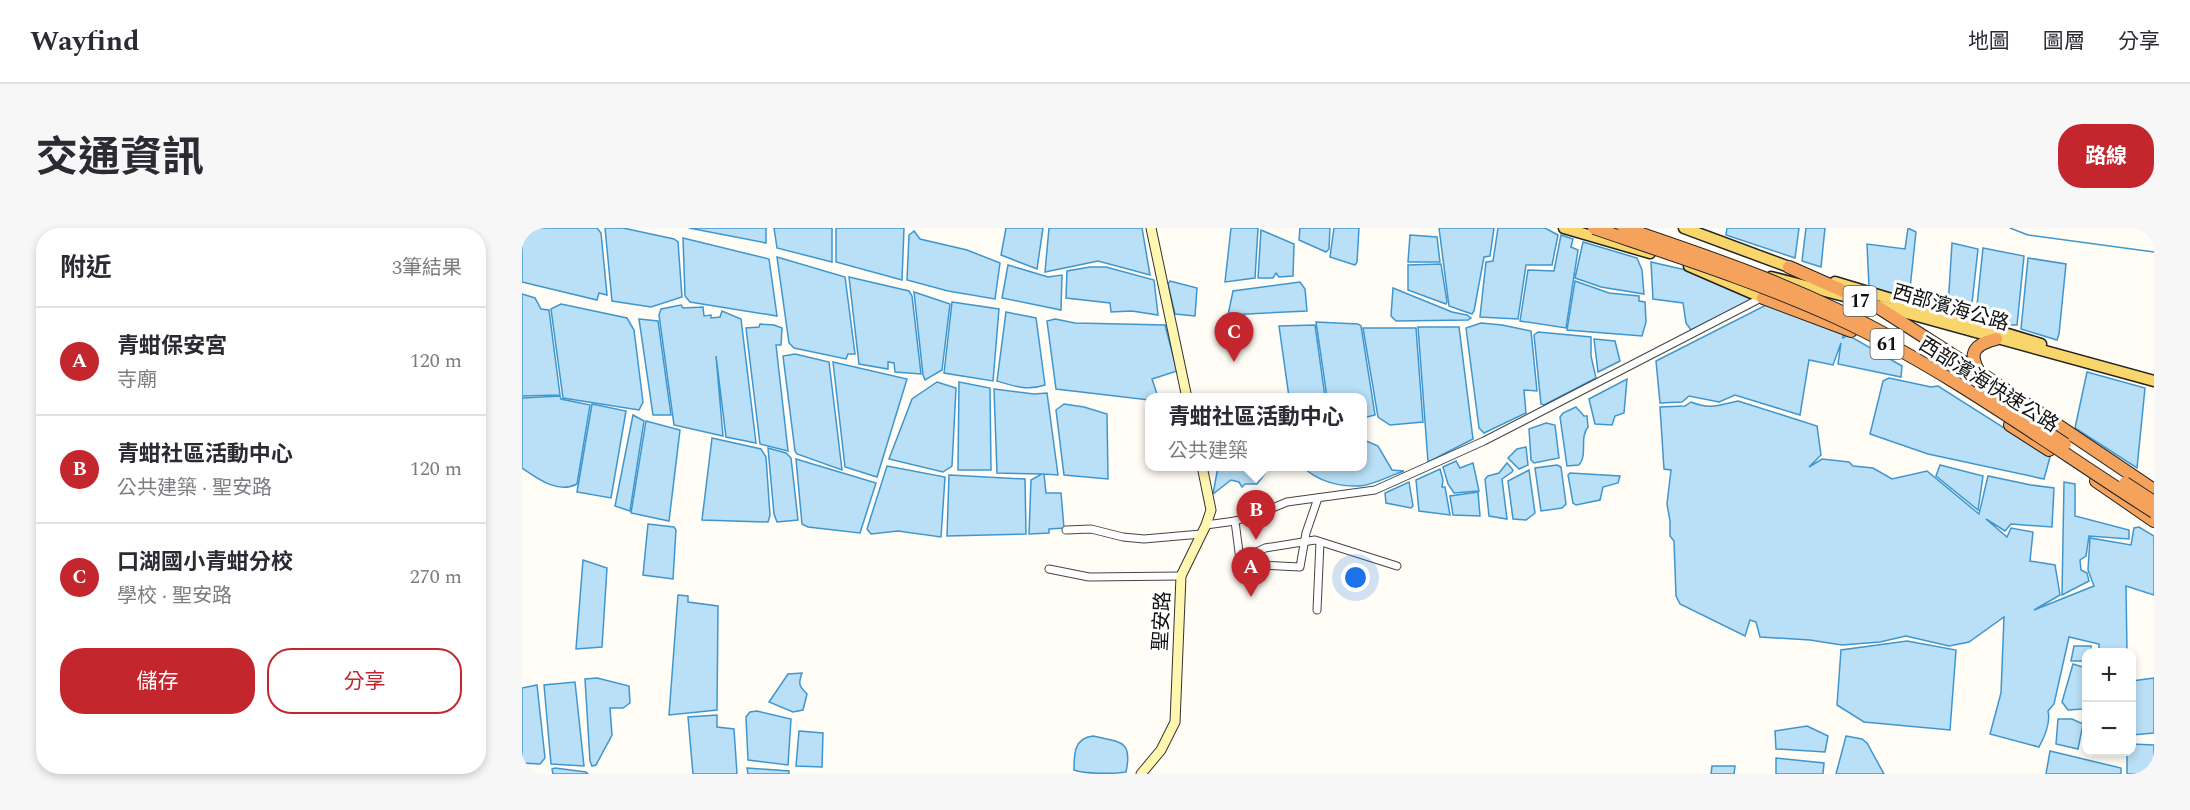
<!DOCTYPE html>
<html lang="zh-TW">
<meta charset="utf-8">
<style>
:root{--surface:#fff;--page:#f7f7f7;--text:#2b2b33;--muted:#7c7c81;--line:#e1e1e2;--accent:#c4262e}
body{margin:0;font-family:Spectral,"Noto Sans TC",serif;background:var(--page);color:var(--text)}
.controls{position:absolute;right:18px;bottom:18px;display:grid;overflow:hidden;border-radius:12px;box-shadow:0 3px 9px #0003}
.controls button{width:54px;height:54px;display:grid;place-items:center;padding:0;border:0;border-bottom:2px solid var(--line);background:var(--surface);color:var(--text);font:30px sans-serif}
.you{position:absolute;left:834px;top:350px;width:21px;height:21px;margin:-15px;border:4px solid #fff;border-radius:50%;background:#1a73e8;box-shadow:0 0 0 9px #1a73e833}
.badge{display:grid;place-items:center;width:39px;height:39px;border-radius:50%;background:var(--accent);color:#fff;font-size:20px;font-weight:700}
.pin{position:absolute;translate:-50% -50px;filter:drop-shadow(0 2px 3px #0008)}
.pin::after{content:'';position:absolute;top:32px;width:21px;height:18px;background:inherit;clip-path:polygon(0 0,100% 0,50% 100%)}
.popup{position:absolute;left:623px;top:165px;width:222px;height:78px;box-sizing:border-box;display:grid;place-content:center;border-radius:12px;background:var(--surface);filter:drop-shadow(0 2px 4px #0005);font-size:20px;white-space:nowrap;color:var(--muted)}
.popup b{font-size:22px;color:var(--text)}
.popup::after{content:'';position:absolute;left:50%;top:100%;margin-left:-12px;border:12px solid transparent;border-top-color:var(--surface)}
.list{margin:0;padding:0;list-style:none}
h2{display:flex;justify-content:space-between;align-items:center;height:78px;margin:0;padding:0 24px;font-size:26px}
h2 small{font-size:20px;font-weight:400;color:var(--muted)}
.list li{display:grid;grid-template-columns:39px 1fr auto;gap:18px;align-items:center;box-sizing:border-box;height:108px;padding:0 24px;border-top:2px solid var(--line)}
.list b{display:block;font-size:22px;white-space:nowrap}
.list p{margin:0;font-size:20px;white-space:nowrap;color:var(--muted)}
.list em{font-size:20px;font-style:normal;color:var(--muted)}
.actions{display:flex;gap:12px;padding:18px 24px}
.actions a{flex:1;padding:14px 0;border:2px solid var(--accent);border-radius:24px;text-align:center;font-size:21px;color:var(--accent)}
.actions .main{background:var(--accent);color:#fff}
.map{position:relative;flex:none;width:1632px;height:546px;overflow:hidden;border-radius:24px}
header{display:flex;align-items:center;gap:36px;box-sizing:border-box;height:84px;padding:0 30px;background:var(--surface);border-bottom:2px solid var(--line)}
header strong{font-size:28px}
nav{display:flex;gap:33px;margin-inline-start:auto;font-size:21px}
.intro{display:flex;align-items:center;justify-content:space-between;box-sizing:border-box;height:144px;padding:0 36px}
h1{margin:0;font-size:42px}
.button{padding:15px 27px;border-radius:24px;background:var(--accent);color:#fff;font-size:21px;font-weight:700}
main{display:flex;gap:36px;padding:0 36px}
aside{flex:1;background:var(--surface);border-radius:24px;box-shadow:0 3px 9px #0003}
.map>svg:first-child{display:block}
</style>
<header>
<strong>Wayfind</strong>
<nav><a>地圖</a><a>圖層</a><a>分享</a></nav>
</header>
<div class="intro"><h1>交通資訊</h1><a class="button">路線</a></div>
<main>
<aside>
<h2>附近<small>3筆結果</small></h2>
<ul class="list">
<li><span class="badge">A</span><div><b>青蚶保安宮</b><p>寺廟</p></div><em>120 m</em></li>
<li><span class="badge">B</span><div><b>青蚶社區活動中心</b><p>公共建築 · 聖安路</p></div><em>120 m</em></li>
<li><span class="badge">C</span><div><b>口湖國小青蚶分校</b><p>學校 · 聖安路</p></div><em>270 m</em></li>
</ul>
<div class="actions"><a class="main">儲存</a><a>分享</a></div>
</aside>
<div class="map">
<svg width="1632" height="546" viewBox="0 0 1632 546">
<rect width="100%" height="100%" fill="#fffdf5"/>
<g fill="#b9e0f7" stroke="#3f96cf" stroke-width="1.5">
<path d="M0,0H75L79,5L85,67L77,65L75,72L0,54Z"/>
<path d="M83,0H101L152,11L156,14L160,69L129,79L90,73Z"/>
<path d="M167,0H244V15Z"/>
<path d="M252,0H310V34L255,20Z"/>
<path d="M314,0H382L380,52L314,34Z"/>
<path d="M484,0H521L515,41L479,27Z"/>
<path d="M527,0H620L628,47L576,33L523,44Z"/>
<path d="M709,0H736L733,50L703,54Z"/>
<path d="M778,0H808L807,21L804,24L777,12Z"/>
<path d="M812,0H837L835,34L833,37L808,29Z"/>
<path d="M917,0H972L968,28L962,29L952,83L950,86L927,78Z"/>
<path d="M976,0H1023L1036,7L1030,37H1004L996,91L958,89L964,34L971,33Z"/>
<path d="M1205,0H1277L1273,30L1204,7Z"/>
<path d="M1284,0H1303L1299,39L1280,33Z"/>
<path d="M1386,0L1394,4L1387,70L1347,59L1345,16L1383,21Z"/>
<path d="M739,2L772,16L771,48L757,49L754,45L751,50H736Z"/>
<path d="M392,3L398,11L445,22L478,35L473,71L426,63L385,52L387,7Z"/>
<path d="M888,7L915,9L918,34H886Z"/>
<path d="M1039,7L1051,11L1049,19L1056,22L1044,100L998,93L1006,42L1032,43Z"/>
<path d="M161,10L247,31L255,88L168,74L163,68Z"/>
<path d="M1061,14L1115,30L1120,42L1122,66L1079,59L1053,50Z"/>
<path d="M1430,15L1456,21L1449,84L1426,79Z"/>
<path d="M1461,20L1502,28L1495,97H1488L1454,87Z"/>
<path d="M255,29L323,49L333,126H326L324,131L272,120L267,115Z"/>
<path d="M1506,30L1544,36L1537,106L1535,112L1499,101Z"/>
<path d="M1129,34L1168,43L1236,69L1169,102L1164,95L1161,75L1131,71Z"/>
<path d="M919,36L925,74L924,76L886,62V37Z"/>
<path d="M486,37L526,49L540,47L539,82L480,70Z"/>
<path d="M568,39H584L632,52L636,87L610,83L589,84L588,75L544,70L545,43Z"/>
<path d="M327,49L387,63L390,68L399,146L373,144L372,135L366,134V141L337,136Z"/>
<path d="M648,53L675,60L673,88L653,86L646,56Z"/>
<path d="M1053,53L1087,65L1117,68V73L1123,74L1124,94L1120,108L1045,102Z"/>
<path d="M778,54L783,61L785,83L706,87L711,63Z"/>
<path d="M871,60L930,84L945,87L949,90L946,92L874,93L869,88Z"/>
<path d="M392,64L428,76L420,142L403,152L401,147Z"/>
<path d="M0,66L13,70L19,81L27,82L38,167L0,168Z"/>
<path d="M430,74L477,81L471,153L422,145Z"/>
<path d="M1248,75L1321,106V110L1326,107L1380,138L1379,149L1316,136L1319,115L1311,137L1287,132L1278,187L1213,167L1197,174L1167,168L1160,174L1138,175L1134,133Z"/>
<path d="M39,76L105,90L112,102L121,174L117,182L41,170L29,81Z"/>
<path d="M159,77L161,80L181,79L182,88L189,87V90L198,89L200,83L219,91L234,215L204,209L194,128L201,208L152,197L137,87L139,81Z"/>
<path d="M484,84L514,90L523,157C506,163 491,158 475,153Z"/>
<path d="M117,91L136,93L149,187H131Z"/>
<path d="M533,91L553,95L643,97L655,143L630,151L636,169L628,170L627,172L534,161L525,93Z"/>
<path d="M794,94L836,96L839,98L853,187L841,190L840,170L805,169Z"/>
<path d="M959,95L980,97L1009,103L1015,163L1002,162L1004,185L962,205L957,200L944,100Z"/>
<path d="M238,96L252,97L260,100L259,117H254L266,223L238,216L224,100L237,99Z"/>
<path d="M793,97L803,169H767L757,98Z"/>
<path d="M896,99H937L951,211L906,234Z"/>
<path d="M841,100H894L901,194L868,197L856,189Z"/>
<path d="M1016,104L1069,109V128L1074,150L1022,177L1019,176L1012,107Z"/>
<path d="M1072,111L1093,113L1098,133L1076,144Z"/>
<path d="M273,126L307,134L320,242L275,226L273,223L261,128Z"/>
<path d="M311,134L385,151L355,249L323,239Z"/>
<path d="M1565,144L1623,160L1615,240L1553,200Z"/>
<path d="M1367,150L1409,159L1416,158L1528,229L1522,251L1406,226L1348,206L1361,153Z"/>
<path d="M1105,151L1102,185L1093,188L1090,197L1073,196L1067,171Z"/>
<path d="M415,154L434,160L430,238L421,244L367,231L390,171Z"/>
<path d="M437,154L468,160L469,242H436Z"/>
<path d="M472,161L512,166L525,165L536,247L522,246L524,265H539L542,300L527,301V305L507,306L509,252L520,246L475,245Z"/>
<path d="M38,168L39,171L68,177L55,256C36,266 16,251 0,240V170Z"/>
<path d="M1216,173L1295,198L1299,227L1287,239L1300,231L1327,234L1331,238L1351,240L1370,251L1405,243L1457,286L1466,248L1509,257L1532,260L1530,299L1489,296L1483,303L1464,291L1485,309L1489,300L1511,304L1508,333L1533,337L1538,367L1512,382L1572,358L1566,342L1568,310L1609,317L1612,300L1617,299L1632,308V367L1604,358L1605,424H1577V416L1547,409L1532,476L1526,483C1529,495 1523,508 1517,519L1468,506L1479,465L1482,389L1447,414L1427,418L1384,408L1358,414L1320,417L1288,412L1238,409L1234,394L1228,392L1223,408L1158,376L1154,368L1152,313L1148,308V293L1145,276L1149,242L1142,241L1138,179L1163,178L1169,174C1189,182 1197,177 1216,173Z"/>
<path d="M70,176L104,183L89,270L55,264Z"/>
<path d="M542,176L562,179L585,186L586,251L542,247L534,182Z"/>
<path d="M1054,179L1062,188H1065L1066,199C1057,210 1066,227 1057,237L1045,238L1038,189L1041,185Z"/>
<path d="M111,187L122,193L108,283L93,278Z"/>
<path d="M124,193L158,202L147,293L109,285Z"/>
<path d="M1024,195L1033,197L1037,230L1012,235L1009,232L1007,201Z"/>
<path d="M841,202L842,212L856,218L870,242L882,243C869,247 852,257 838,258C817,259 795,253 781,239L840,238Z"/>
<path d="M190,210L239,221L244,229L248,287L246,294L180,292Z"/>
<path d="M1004,219L1006,237L997,241L986,230L995,221Z"/>
<path d="M246,220L264,225L269,230L276,292L255,294L252,286Z"/>
<path d="M274,231L354,255L338,305L286,299L280,296Z"/>
<path d="M934,233L938,240L951,235L957,263L932,265L926,256L921,239Z"/>
<path d="M985,235L991,242L990,244L980,251L985,291L967,288L963,251L966,248L977,245Z"/>
<path d="M1035,237L1039,239L1044,276L1040,280L1019,283L1013,240Z"/>
<path d="M1418,237L1461,248L1456,282L1414,248Z"/>
<path d="M365,238L423,249L419,309L376,303L349,306L345,301Z"/>
<path d="M696,239V238L748,239L735,256H723L720,259L717,254L709,252L691,266Z"/>
<path d="M918,241L921,252L920,259H923L928,287L897,283L894,252Z"/>
<path d="M1007,242L1013,285L1004,292L991,291L986,253Z"/>
<path d="M1048,245L1098,248L1096,255L1081,259L1078,272L1054,277L1051,275L1046,247Z"/>
<path d="M427,247L503,251L504,306L425,308Z"/>
<path d="M887,254L891,278L889,280L864,275L863,265Z"/>
<path d="M1542,254L1553,256V288L1607,302V311L1567,308L1564,328L1558,332L1559,342L1565,345L1567,353L1540,367Z"/>
<path d="M956,264L958,288L931,287L928,268Z"/>
<path d="M126,296L152,299L154,302L151,351L121,347Z"/>
<path d="M61,332L85,340L80,419L54,421Z"/>
<path d="M156,367L166,368V374L196,378L195,482L147,487Z"/>
<path d="M1385,413L1434,422L1428,502L1342,494L1315,477L1319,422Z"/>
<path d="M1552,418H1569V424H1564V433H1549Z"/>
<path d="M1551,436L1564,440V471L1560,481L1546,482L1540,474Z"/>
<path d="M280,445C276,456 277,458 285,466L281,482L271,484L247,474L266,446Z"/>
<path d="M75,450L107,458L108,475L101,480H88L90,507L74,537L70,538L68,533L63,451Z"/>
<path d="M1632,450V505L1610,507V453Z"/>
<path d="M53,454L62,538L29,536L22,457Z"/>
<path d="M15,457L23,530L18,536L0,535V460Z"/>
<path d="M235,483L269,491L266,537L226,532L224,489L228,484Z"/>
<path d="M195,487V499L212,501L215,546H171L166,489Z"/>
<path d="M1536,491H1550L1561,496L1556,521L1534,516Z"/>
<path d="M1285,498L1306,508L1303,524L1254,521L1253,503Z"/>
<path d="M277,503L301,505L300,539L274,538Z"/>
<path d="M571,508C598,514 611,512 604,544C593,546 562,546 552,542C552,526 552,510 571,508Z"/>
<path d="M1324,508L1340,511L1345,515L1362,546H1314Z"/>
<path d="M1610,516L1632,517V546H1605V524H1610Z"/>
<path d="M1528,523L1599,540V546H1524Z"/>
<path d="M1254,530L1302,535L1301,546H1254Z"/>
<path d="M1190,538H1213L1212,546H1189Z"/>
<path d="M33,540L64,544L66,546H31L30,541Z"/>
<path d="M225,540L267,543V546H226Z"/>
</g>
<g fill="none" stroke-linecap="round" stroke-linejoin="round">
<path stroke="#3f96cf" stroke-width="1.5" d="M1488,0L1506,7L1632,24"/>
<defs>
<g id="street">
<path d="M713,293L718,332L743,320L793,312L875,338"/>
<path d="M684,297L713,293L736,286L765,274L853,262L962,213L1243,68"/>
<path d="M544,302L569,301L601,309L622,311L679,306"/>
<path d="M718,339L735,337L778,339L784,305L796,270"/>
<path d="M527,341L567,349L659,348"/>
<path d="M795,382L798,314"/>
</g>
<g id="secondary">
<path d="M629,0L665,170"/>
<path d="M619,546L639,522L653,494L659,348L684,297L689,282L680,238"/>
</g>
<g id="primary">
<path d="M1042,0L1128,25"/>
<path d="M1162,0L1275,42"/>
<path d="M1167,38L1241,70"/>
<path d="M1249,49L1326,69"/>
<path d="M1313,54L1519,116"/>
<path d="M1359,78L1632,153"/>
</g>
<g id="highway">
<path d="M1267,39L1351,76L1457,144L1632,262"/>
<path d="M1241,70L1329,103"/>
<path d="M1457,144C1445,124 1454,116 1474,111"/>
<path d="M1488,197L1527,222"/>
<path d="M1574,253L1632,293"/>
</g>
</defs>
<use href="#street" stroke="#444" stroke-width="9"/>
<use href="#secondary" stroke="#333" stroke-width="11"/>
<use href="#primary" stroke="#222" stroke-width="13"/>
<use href="#highway" stroke="#222" stroke-width="14"/>
<use href="#street" stroke="#fff" stroke-width="7"/>
<use href="#secondary" stroke="#fff6b0" stroke-width="9"/>
<use href="#primary" stroke="#f9d66b" stroke-width="10"/>
<use href="#highway" stroke="#f5a25d" stroke-width="12"/>
<defs>
<g id="highway-bridge">
<path d="M1072,0C1154,28 1236,54 1315,90C1427,142 1528,218 1632,284"/>
<path d="M1102,0C1197,32 1284,62 1372,111"/>
<path d="M1462,163L1543,216"/>
<path d="M1603,255L1632,274"/>
</g>
</defs>
<use href="#highway-bridge" stroke="#222" stroke-width="14" stroke-linecap="butt"/>
<use href="#highway-bridge" stroke="#f5a25d" stroke-width="12"/>
</g>
<g text-anchor="middle" stroke-width="6" stroke-linejoin="round" paint-order="stroke">
<g fill="#fff" stroke="#585858" stroke-width="1.5">
<rect x="1321.5" y="58" width="33" height="30" rx="4.5"/>
<rect x="1348.5" y="101" width="33" height="30" rx="4.5"/>
</g>
<g font-size="18" font-weight="bold" fill="#111">
<text x="1338" y="79">17</text>
<text x="1365" y="122">61</text>
</g>
<g font-size="20" fill="#111" stroke="#fff">
<text transform="translate(1429 79) rotate(16)" y="7">西部濱海公路</text>
<text transform="translate(1467 156) rotate(32)" y="7">西部濱海快速公路</text>
<text transform="translate(639 393) rotate(-87)" y="7">聖安路</text>
</g>
</g>
</svg>
<div class="controls">
<button>+</button>
<button>−</button>
</div>
<div class="you"></div>
<div class="pin badge" style="left:729px;top:369px">A</div>
<div class="pin badge" style="left:734px;top:312px">B</div>
<div class="popup"><b>青蚶社區活動中心</b>公共建築</div>
<div class="pin badge" style="left:712px;top:134px">C</div>
</div>
</main>
